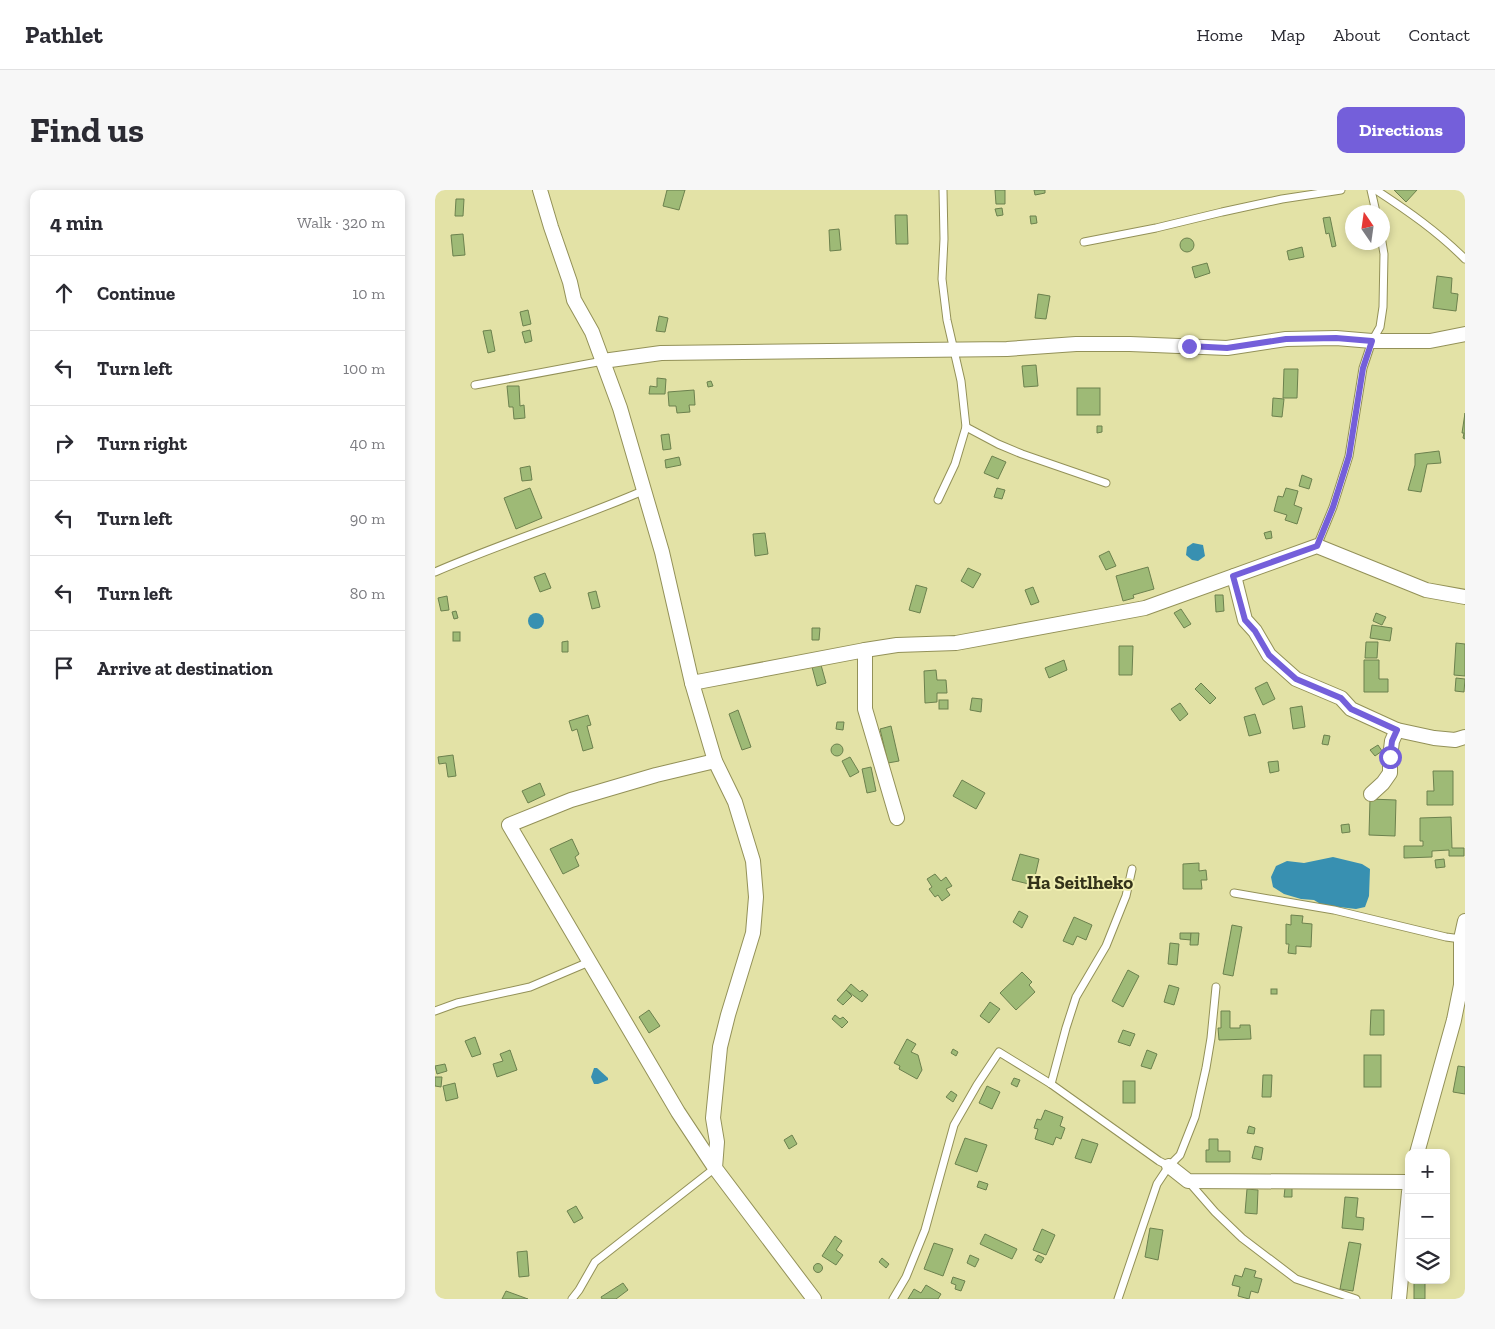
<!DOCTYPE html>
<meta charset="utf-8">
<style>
:root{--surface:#fff;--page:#f7f7f7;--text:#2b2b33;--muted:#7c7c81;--line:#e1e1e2;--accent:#745fda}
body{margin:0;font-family:"Zilla Slab",serif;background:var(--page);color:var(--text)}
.controls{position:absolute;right:15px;bottom:15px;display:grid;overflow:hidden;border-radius:10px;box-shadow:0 2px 8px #0003}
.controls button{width:45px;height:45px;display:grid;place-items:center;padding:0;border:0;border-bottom:1px solid var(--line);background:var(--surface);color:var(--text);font:25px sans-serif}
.compass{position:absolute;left:910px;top:15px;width:45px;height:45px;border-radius:50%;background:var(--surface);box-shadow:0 2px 8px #0003;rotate:347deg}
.stop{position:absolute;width:15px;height:15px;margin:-11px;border:4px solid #745fda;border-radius:50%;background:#fff}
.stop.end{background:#745fda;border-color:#fff;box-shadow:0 1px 5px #0008}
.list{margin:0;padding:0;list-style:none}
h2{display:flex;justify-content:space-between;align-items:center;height:65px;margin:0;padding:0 20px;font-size:21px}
h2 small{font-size:16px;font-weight:400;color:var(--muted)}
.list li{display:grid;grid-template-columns:32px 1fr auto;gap:15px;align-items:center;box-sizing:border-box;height:75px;padding:0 20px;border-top:1px solid var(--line)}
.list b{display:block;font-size:19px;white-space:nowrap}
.list em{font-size:16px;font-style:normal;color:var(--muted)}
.icon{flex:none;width:28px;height:28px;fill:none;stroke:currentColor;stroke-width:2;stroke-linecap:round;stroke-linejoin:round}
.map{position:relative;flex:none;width:1030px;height:1109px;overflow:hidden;border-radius:10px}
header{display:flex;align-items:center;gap:30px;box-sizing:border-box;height:70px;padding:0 25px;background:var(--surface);border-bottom:1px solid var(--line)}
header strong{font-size:24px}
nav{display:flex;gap:28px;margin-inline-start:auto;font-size:18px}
.intro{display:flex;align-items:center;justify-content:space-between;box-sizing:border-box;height:120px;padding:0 30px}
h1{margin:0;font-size:35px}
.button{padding:12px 22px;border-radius:10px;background:var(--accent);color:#fff;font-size:18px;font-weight:700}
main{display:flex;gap:30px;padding:0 30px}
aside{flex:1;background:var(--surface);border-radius:10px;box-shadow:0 2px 8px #0003}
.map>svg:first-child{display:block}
</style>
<header>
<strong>Pathlet</strong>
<nav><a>Home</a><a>Map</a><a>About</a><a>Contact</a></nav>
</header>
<div class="intro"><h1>Find us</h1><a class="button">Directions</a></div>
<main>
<aside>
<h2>4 min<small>Walk · 320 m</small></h2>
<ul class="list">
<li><svg class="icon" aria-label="ahead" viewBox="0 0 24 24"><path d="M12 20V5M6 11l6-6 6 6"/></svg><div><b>Continue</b></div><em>10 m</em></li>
<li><svg class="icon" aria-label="left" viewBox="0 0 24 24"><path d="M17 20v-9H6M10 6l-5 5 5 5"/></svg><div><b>Turn left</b></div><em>100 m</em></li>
<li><svg class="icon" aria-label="right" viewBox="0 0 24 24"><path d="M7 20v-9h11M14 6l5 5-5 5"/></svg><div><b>Turn right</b></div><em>40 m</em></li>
<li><svg class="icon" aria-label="left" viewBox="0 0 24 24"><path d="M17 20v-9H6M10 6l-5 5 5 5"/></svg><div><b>Turn left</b></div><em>90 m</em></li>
<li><svg class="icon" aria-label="left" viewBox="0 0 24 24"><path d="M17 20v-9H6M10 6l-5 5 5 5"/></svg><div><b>Turn left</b></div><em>80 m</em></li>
<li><svg class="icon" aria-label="arrive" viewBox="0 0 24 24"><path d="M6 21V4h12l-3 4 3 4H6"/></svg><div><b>Arrive at destination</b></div></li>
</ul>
</aside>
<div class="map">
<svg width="1030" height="1109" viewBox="0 0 1030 1109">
<rect width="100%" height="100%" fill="#e3e2a6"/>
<g fill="#3890b1">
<path d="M758,353L768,355L770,366L763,371L757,370L751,365L752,357Z"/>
<circle cx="101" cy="431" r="8"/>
<path d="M898,667L927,674L935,679L934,706L930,717L921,719L887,715L879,710L866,709L849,704L838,697L836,687L841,676L852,671L869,673Z"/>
<path d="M159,878H162L173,888V890L163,894H159L156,887Z"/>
</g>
<g fill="#9eba76" stroke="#6c814e">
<path d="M232,0H250L244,20L228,16Z"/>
<path d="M560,0H570V14H561Z"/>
<path d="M599,0H610V3L600,5Z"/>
<path d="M959,0H982L971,12Z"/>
<path d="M21,9H29L28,26H20Z"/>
<path d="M567,18L568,25L562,26L560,19Z"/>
<path d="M460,25H472L473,54H461Z"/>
<path d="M595,26H601L602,33L596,34Z"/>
<path d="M895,27L901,56L897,57L894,43L891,44L888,28Z"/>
<path d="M404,39L406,60L395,61L394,40Z"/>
<path d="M28,44L30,65L18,66L16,45Z"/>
<circle cx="752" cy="55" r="7"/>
<path d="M867,57L869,67L854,70L852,61Z"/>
<path d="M772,73L775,83L760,88L757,77Z"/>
<path d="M1002,86L1017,88L1016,103L1023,104L1021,121L998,118Z"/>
<path d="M603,104L615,106L611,129L600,128Z"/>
<path d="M93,120L96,134L88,136L85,122Z"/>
<path d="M224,126L233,128L230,142L221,141Z"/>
<path d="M56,140L60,161L53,163L48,141Z"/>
<path d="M95,140L97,151L90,153L87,142Z"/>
<path d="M601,175L603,196L589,197L587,176Z"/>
<path d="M849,179H863L862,208H848Z"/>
<path d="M222,188L231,189L230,204H214L215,196L222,197Z"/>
<path d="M276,191L278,196L273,197L272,192Z"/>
<path d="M72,196H84L85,216L89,215L90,228L79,229L78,217H74Z"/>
<rect x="642" y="198" width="23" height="27"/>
<path d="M259,200L260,215H254L255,222L242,223L241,216H234L233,202Z"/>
<path d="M838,208L849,209L847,227L837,226Z"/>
<path d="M1030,223V249L1028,248L1029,243H1027Z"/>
<path d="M662,236H667V242L662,243Z"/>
<path d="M234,244L236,259L228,260L226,245Z"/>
<path d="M1004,261L1006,273L992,274L986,302L973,300L980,275V264Z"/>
<path d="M557,266L571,272L563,289L549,283Z"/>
<path d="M244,267L246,275L231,278L230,270Z"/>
<path d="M95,276L97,290L87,291L85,278Z"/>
<path d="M867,285L877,289L874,299L864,296Z"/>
<path d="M95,298L107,328L81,339L69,308Z"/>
<path d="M562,298L570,300L567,309L559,307Z"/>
<path d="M851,298L863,301L859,315L867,318L862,334L850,330L852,325L839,321L843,306L848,307Z"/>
<path d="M836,341L837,348L831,349L829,343Z"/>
<path d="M330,343L333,364L320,366L318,344Z"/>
<path d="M674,361L681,376L671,380L664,366Z"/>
<path d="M713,377L719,399L698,405L699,408L688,411L681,386Z"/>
<path d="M533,378L546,384L538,398L526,391Z"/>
<path d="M110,383L116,398L105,402L99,387Z"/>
<path d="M481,395L492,398L485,423L474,420Z"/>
<path d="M598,397L604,412L596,415L590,400Z"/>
<path d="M161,401L165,417L157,419L153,403Z"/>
<path d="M780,405H788L789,421L781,422Z"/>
<path d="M12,406L14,420L6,421L3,408Z"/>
<path d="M746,419L756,434L749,438L739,423Z"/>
<path d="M21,421L23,428L19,429L17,422Z"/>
<path d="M941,423L951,427L947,435L938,431Z"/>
<path d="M937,435L957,438L955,451L935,448Z"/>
<path d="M377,438H385L384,450H377Z"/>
<rect x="18" y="442" width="7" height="9"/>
<path d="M133,451V462H127V452Z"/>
<path d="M931,452H943L942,468H930Z"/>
<path d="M1021,453L1030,454V486L1019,485Z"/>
<path d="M684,456H698L697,485H684Z"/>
<path d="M629,470L632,480L614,488L610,478Z"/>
<path d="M929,470H944V489H953V502H929Z"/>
<path d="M386,475L391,493L382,496L377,477Z"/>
<path d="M501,480L502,490H511L512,503H502V512L490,513L489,481Z"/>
<path d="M1021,488L1030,489L1029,502L1020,501Z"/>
<path d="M832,492L840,509L828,515L820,498Z"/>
<path d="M766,493L781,508L775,514L760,499Z"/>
<path d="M537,508L547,509L546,522L535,520Z"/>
<rect x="504" y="510" width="9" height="9"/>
<path d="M745,513L753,524L745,531L736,519Z"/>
<path d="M867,516L870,537L858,539L855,518Z"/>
<path d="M303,520L316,557L307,560L294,524Z"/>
<path d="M820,524L826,543L814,546L809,527Z"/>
<path d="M153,525L156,535L152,536L158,558L148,561L142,539L137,541L134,531Z"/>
<path d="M402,532H409L408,540L401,539Z"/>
<path d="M456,536L464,571L453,573L445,539Z"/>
<path d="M889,545L895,546L893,555L887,554Z"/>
<circle cx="402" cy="560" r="6"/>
<path d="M943,555L947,561L940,566L935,560Z"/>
<path d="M18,565L21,586L13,587L11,573L4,574L3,567Z"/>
<path d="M415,567L424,582L415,587L407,571Z"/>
<path d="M843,571L844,581L835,583L833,572Z"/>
<path d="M436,577L441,601L432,603L427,579Z"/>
<path d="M998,581H1018V615H992V601H999Z"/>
<path d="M527,590L550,603L541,619L518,606Z"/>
<path d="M105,593L110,605L93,613L87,601Z"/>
<path d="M935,609L961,610L960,646L934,645Z"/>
<path d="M1016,627L1017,658H1029V666H1014V660L997,661V667L969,668V656H988V651H985V628Z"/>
<path d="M914,634L915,642L907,643L906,635Z"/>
<path d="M137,649L144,664L140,667L144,676L128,684L115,659Z"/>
<path d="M585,664L604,669L598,695L577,690Z"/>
<path d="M1009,669L1010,677L1001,678L1000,670Z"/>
<path d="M764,673V681L771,680L772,690H766L767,699H748V674Z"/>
<path d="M500,684L506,691L511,687L517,696L511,699L515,705L507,711L503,705L500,707L494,699L497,697L492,689Z"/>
<path d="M584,721L593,726L587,738L578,732Z"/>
<path d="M856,725L868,726L867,733L877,734L876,757L861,756V764L853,763L854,754H851V734L856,735Z"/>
<path d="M639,727L657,735L651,750L642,746L638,755L628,751Z"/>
<path d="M797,735L807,737L798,786L788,784Z"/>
<path d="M745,743H756V750L745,749Z"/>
<path d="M756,743H764L763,755H755Z"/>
<path d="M735,753L744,754L742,775L733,774Z"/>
<path d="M693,780L704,786L688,817L677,811Z"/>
<path d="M587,782L597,792L594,795L600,802L581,820L565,803Z"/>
<path d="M416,794L425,802L427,800L433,805L427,812L411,800Z"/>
<path d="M734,795L744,798L739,815L729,812Z"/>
<rect x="836" y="799" width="6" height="5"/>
<path d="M411,800L417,806L408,815L402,810Z"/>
<path d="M555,812L565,819L554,833L545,826Z"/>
<path d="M214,820L225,836L214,843L204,827Z"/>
<path d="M936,820H949V845H935Z"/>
<path d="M786,821H795V838H805V835H815L816,849L784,850L783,838H786Z"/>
<path d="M400,825L405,829L408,827L413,832L407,838L397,829Z"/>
<path d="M688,840L700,844L695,856L683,852Z"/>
<path d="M40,847L46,864L37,867L30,851Z"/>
<path d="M472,849L481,854L476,862L483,865L487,880L482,889L464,879L465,876L459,873Z"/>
<path d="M518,859L523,862L521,866L516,863Z"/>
<path d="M75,860L82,880L62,887L58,874L68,871L65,864Z"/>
<path d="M712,860L722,864L716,879L706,876Z"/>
<rect x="929" y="865" width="17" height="32"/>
<path d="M10,874L12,881L2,884L0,876Z"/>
<path d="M1023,876L1030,877V904L1018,902Z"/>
<path d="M828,885H837L836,907H827Z"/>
<path d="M0,887H7L6,897L0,896Z"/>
<path d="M579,888L585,890L582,897L576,894Z"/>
<rect x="688" y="891" width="12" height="22"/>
<path d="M20,893L23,908L11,911L8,896Z"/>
<path d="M552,896L565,902L557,919L544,913Z"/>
<path d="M516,901L522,905L518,912L511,907Z"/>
<path d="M610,920L628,927L625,936L630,938L626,949L621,947L618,955L600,949L603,939L599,938L602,929L606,930Z"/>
<path d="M814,936L820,938L819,944L812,943Z"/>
<path d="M357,945L362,954L354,959L349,950Z"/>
<path d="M530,948L552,955L542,982L520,974Z"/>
<path d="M647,949L663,954L656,973L640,968Z"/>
<path d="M774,949H783V961H795V972H771V960H774Z"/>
<path d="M820,956L828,958L826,970L817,968Z"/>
<path d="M544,991L553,994L551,1000L542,997Z"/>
<path d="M850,998H857V1007H849Z"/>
<path d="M812,999L823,1000L822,1024L810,1023Z"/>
<path d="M910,1007L923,1008L921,1027L929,1028L928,1040L907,1038Z"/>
<path d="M141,1016L148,1028L139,1033L132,1021Z"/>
<path d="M715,1038L728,1040L723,1070L710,1067Z"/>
<path d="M607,1039L620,1045L611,1065L598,1060Z"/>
<path d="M550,1044L582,1059L577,1069L545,1054Z"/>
<path d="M400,1046L407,1051L401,1060L408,1065L401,1075L387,1066Z"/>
<path d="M914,1052L926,1054L918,1101L905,1099Z"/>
<path d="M499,1053L518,1059L508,1086L489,1079Z"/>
<path d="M92,1061L94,1086L84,1087L82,1062Z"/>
<path d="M535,1065L544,1069L540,1077L532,1073Z"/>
<path d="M603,1065L609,1068L606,1073L600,1070Z"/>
<path d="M447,1068L454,1074L451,1078L444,1072Z"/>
<circle cx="383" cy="1078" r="4.5"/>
<path d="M810,1078L821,1081L819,1087L827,1089L823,1103L816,1101L814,1109L803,1106L805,1097L797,1095L800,1085L807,1087Z"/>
<path d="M518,1087L530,1091L526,1101L520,1099L521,1095L516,1093Z"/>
<rect x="979" y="1090" width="11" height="19"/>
<path d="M188,1093L193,1100L181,1109H167L166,1107Z"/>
<path d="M491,1095L506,1104L503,1109H473L479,1099L486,1103Z"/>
<path d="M71,1101L93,1109H67Z"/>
</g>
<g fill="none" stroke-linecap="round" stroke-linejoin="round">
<defs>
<g id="lane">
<path d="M936,0L941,22"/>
<path d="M941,0C973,21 1003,42 1030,69"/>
<path d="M649,52L721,38L787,22L847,9L906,0"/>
<path d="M40,195L168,171"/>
<path d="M531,237L563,254L587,264L671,293"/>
<path d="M503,310L520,274L531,237L526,191L512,130L507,89L509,49L508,0"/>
<path d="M882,356L898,317L914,266L928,178L937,151L945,137L948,117L949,64L947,52"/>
<path d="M0,382C69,352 141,330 210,300"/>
<path d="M799,703L899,720L1011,747L1026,749"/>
<path d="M0,821L22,813L95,797L154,772"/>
<path d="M616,894L631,838L641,807L671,756L691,706L697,679"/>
<path d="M753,991L780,1022L807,1048L861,1089L921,1109"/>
<path d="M137,1109L144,1100L160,1072L280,978"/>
<path d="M458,1109L471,1087L490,1040L519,935L542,895L564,862L616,894L724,971L734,976"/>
<path d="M683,1109L722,994L734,976L745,965L760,927L771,878L776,848L781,797"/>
</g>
<g id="street">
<path d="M105,0L116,37L135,92L139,110L157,142L185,218L227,362L257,493L430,460L462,455L521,453L710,418L882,356L991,400L1030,407"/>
<path d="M168,171L226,163L572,159L641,154H695L792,158L851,149L901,148L937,151H995L1030,144"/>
<path d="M799,386L810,430L820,441L834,465L861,489L906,508L916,519L962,540L999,548L1020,550L1030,547"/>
<path d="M430,460V519L462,628"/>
<path d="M257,493L280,571L300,612L318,671L321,707L318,743L293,825L285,857L278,928L282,952L280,978L379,1109"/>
<path d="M280,571L221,585L136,610L74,635L243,922L280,978"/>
<path d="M936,604L948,593L955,583V567L957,551L962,540"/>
<path d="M982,963L1019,830L1026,795V749L1030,731"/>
<path d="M734,976L753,991L974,992"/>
<path d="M964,1109L974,1002"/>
</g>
</defs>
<use href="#lane" stroke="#939158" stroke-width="9"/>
<use href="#street" stroke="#939158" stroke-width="16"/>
<use href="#lane" stroke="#fff" stroke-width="7"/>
<use href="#street" stroke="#fff" stroke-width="14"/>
</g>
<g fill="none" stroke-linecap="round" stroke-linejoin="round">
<path stroke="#745fda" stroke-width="6" d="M754,156L792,158L851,149L901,148L937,151L928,178L914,266L898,317L882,356L798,386L810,430L820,441L834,465L861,489L906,508L916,519L962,540L957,551L955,567"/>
</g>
<g text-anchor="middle" stroke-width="4" stroke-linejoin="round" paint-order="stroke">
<g font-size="19" font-weight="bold" fill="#33321a" stroke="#f0efb2">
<text x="645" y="699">Ha Seitlheko</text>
</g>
</g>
</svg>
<div class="controls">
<button>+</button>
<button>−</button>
<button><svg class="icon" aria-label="layers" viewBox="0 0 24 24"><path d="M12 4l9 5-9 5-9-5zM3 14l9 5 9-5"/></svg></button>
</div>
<svg class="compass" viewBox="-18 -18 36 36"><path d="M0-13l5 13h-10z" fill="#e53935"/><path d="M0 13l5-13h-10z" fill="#7c7c81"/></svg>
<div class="stop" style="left:955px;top:567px"></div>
<div class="stop end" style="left:754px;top:156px"></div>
</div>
</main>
